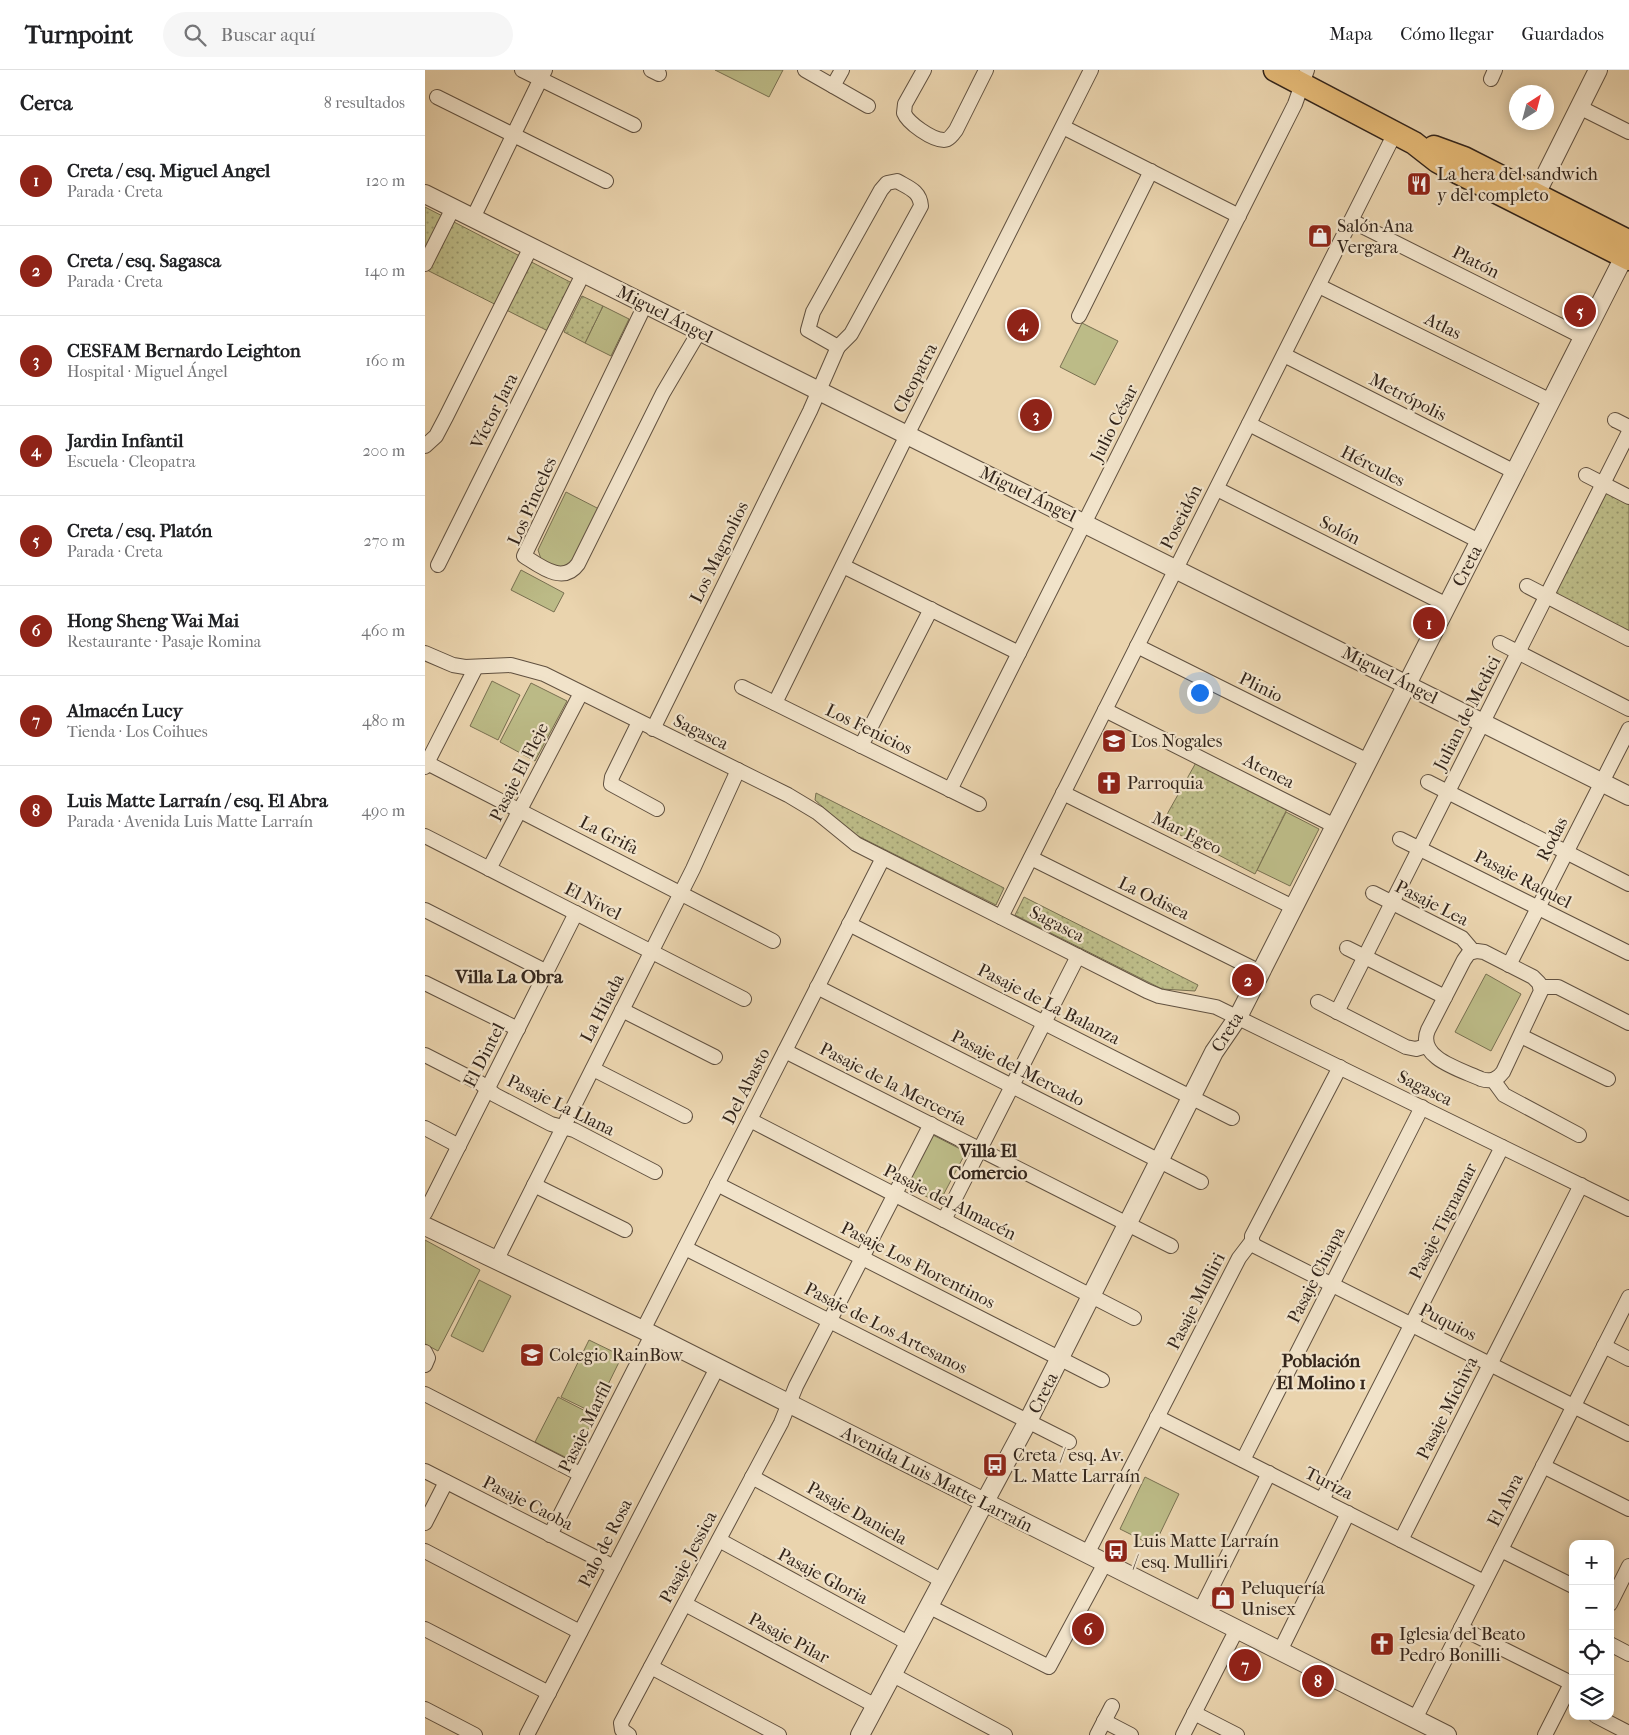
<!DOCTYPE html>
<html lang="es">
<meta charset="utf-8">
<style>
:root{--surface:#fff;--page:#f6f6f6;--text:#202124;--muted:#757577;--line:#e0e0e0;--accent:#8f2418}
body{margin:0;font-family:"IM FELL French Canon",serif;background:var(--page);color:var(--text)}
.controls{position:absolute;right:15px;bottom:15px;display:grid;overflow:hidden;border-radius:10px;box-shadow:0 2px 12px #0003}
.controls button{width:45px;height:45px;display:grid;place-items:center;padding:0;border:0;border-bottom:1px solid var(--line);background:var(--surface);color:var(--text);font:25px sans-serif}
.compass{position:absolute;left:1084px;top:15px;width:45px;height:45px;border-radius:50%;background:var(--surface);box-shadow:0 2px 12px #0003;rotate:36deg}
.you{position:absolute;left:774px;top:622px;width:18px;height:18px;margin:-12px;border:4px solid #fff;border-radius:50%;background:#1a73e8;box-shadow:0 0 0 8px #1a73e833}
.badge{display:grid;place-items:center;width:32px;height:32px;border-radius:50%;background:var(--accent);color:#fff;font-size:16px;font-weight:700}
.pin{position:absolute;translate:-50% -50%;border:2px solid #fff;box-shadow:0 1px 5px #0006}
.list{margin:0;padding:0;list-style:none}
h2{display:flex;justify-content:space-between;align-items:center;height:65px;margin:0;padding:0 20px;font-size:21px}
h2 small{font-size:16px;font-weight:400;color:var(--muted)}
.list li{display:grid;grid-template-columns:32px 1fr auto;gap:15px;align-items:center;box-sizing:border-box;height:90px;padding:0 20px;border-top:1px solid var(--line)}
.list b{display:block;font-size:19px;white-space:nowrap}
.list p{margin:0;font-size:16px;white-space:nowrap;color:var(--muted)}
.list em{font-size:16px;font-style:normal;color:var(--muted)}
.icon{flex:none;width:28px;height:28px;fill:none;stroke:currentColor;stroke-width:2;stroke-linecap:round;stroke-linejoin:round}
.map{position:relative;flex:none;width:1204px;height:1665px;overflow:hidden}
header{display:flex;align-items:center;gap:30px;box-sizing:border-box;height:70px;padding:0 25px;background:var(--surface);border-bottom:1px solid var(--line)}
header strong{font-size:24px}
nav{display:flex;gap:28px;margin-inline-start:auto;font-size:18px}
.search{width:350px;height:45px;background:var(--page);display:flex;align-items:center;gap:12px;box-sizing:border-box;padding:0 18px;border-radius:28px;color:var(--muted);font-size:19px}
main{display:flex}
aside{flex:1;background:var(--surface)}
.map>svg:first-child{display:block}
</style>
<header>
<strong>Turnpoint</strong>
<div class="search"><svg class="icon" aria-label="search" viewBox="0 0 24 24"><circle cx="10" cy="10" r="6"/><path d="M15 15l6 6"/></svg>Buscar aquí</div>
<nav><a>Mapa</a><a>Cómo llegar</a><a>Guardados</a></nav>
</header>
<main>
<aside>
<h2>Cerca<small>8 resultados</small></h2>
<ul class="list">
<li><span class="badge">1</span><div><b>Creta / esq. Miguel Angel</b><p>Parada · Creta</p></div><em>120 m</em></li>
<li><span class="badge">2</span><div><b>Creta / esq. Sagasca</b><p>Parada · Creta</p></div><em>140 m</em></li>
<li><span class="badge">3</span><div><b>CESFAM Bernardo Leighton</b><p>Hospital · Miguel Ángel</p></div><em>160 m</em></li>
<li><span class="badge">4</span><div><b>Jardin Infantil</b><p>Escuela · Cleopatra</p></div><em>200 m</em></li>
<li><span class="badge">5</span><div><b>Creta / esq. Platón</b><p>Parada · Creta</p></div><em>270 m</em></li>
<li><span class="badge">6</span><div><b>Hong Sheng Wai Mai</b><p>Restaurante · Pasaje Romina</p></div><em>460 m</em></li>
<li><span class="badge">7</span><div><b>Almacén Lucy</b><p>Tienda · Los Coihues</p></div><em>480 m</em></li>
<li><span class="badge">8</span><div><b>Luis Matte Larraín / esq. El Abra</b><p>Parada · Avenida Luis Matte Larraín</p></div><em>490 m</em></li>
</ul>
</aside>
<div class="map">
<svg width="1204" height="1665" viewBox="0 0 1204 1665">
<defs>
<pattern id="park-dots" width="8" height="8" patternUnits="userSpaceOnUse" patternTransform="scale(1.25)"><rect width="8" height="8" fill="#bcbb87"/><path d="M2 2h.1M6 6h.1" fill="none" stroke="#99986e" stroke-width="1.8" stroke-linecap="round"/></pattern>
</defs>
<rect width="100%" height="100%" fill="#ead4ae"/>
<filter id="stains"><feTurbulence type="fractalNoise" baseFrequency=".004" numOctaves="4"/><feColorMatrix values="0 0 0 0 .2 0 0 0 0 .09 0 0 0 0 .02 0 0 0 .5 -.17"/></filter>
<radialGradient id="worn" r=".72"><stop offset=".6" stop-color="#630" stop-opacity="0"/><stop offset="1" stop-color="#630" stop-opacity=".3"/></radialGradient>
<g fill="#bcbb87" stroke="#787051">
<path d="M290,0H358L344,27Z"/>
<path d="M178,236L204,249L186,286L160,273Z"/>
<path d="M657,253L693,271L670,315L635,297Z"/>
<path d="M141,422L174,439L144,498L135,499L116,489L113,480Z"/>
<path d="M96,500L139,523L129,542L86,520Z"/>
<path d="M67,611L95,625L73,670L45,656Z"/>
<path d="M106,613L142,631L110,691L75,672Z"/>
<path d="M861,742L894,759L865,816L832,800Z"/>
<path d="M1061,904L1096,924L1066,981L1030,962Z"/>
<path d="M508,1065L541,1082L514,1133L481,1116Z"/>
<path d="M0,1170L55,1200L13,1281L0,1274Z"/>
<path d="M54,1210L86,1226L58,1282L26,1266Z"/>
<path d="M164,1270L197,1286L169,1343L136,1327Z"/>
<path d="M133,1327L170,1346L148,1391L110,1372Z"/>
<path d="M720,1407L754,1424L729,1476L695,1459Z"/>
</g>
<g fill="url(#park-dots)" stroke="#787051">
<path d="M0,137L147,213L123,261L0,199Z"/>
<path d="M157,226L178,236L160,273L139,262Z"/>
<path d="M1181,422L1204,433V563L1128,526Z"/>
<path d="M773,689L863,737L830,804L736,755Z"/>
<path d="M391,723L579,818L571,835L427,763L390,730Z"/>
<path d="M599,827L773,915L770,921L737,919L590,845Z"/>
</g>
<g fill="none" stroke-linecap="round" stroke-linejoin="round">
<defs>
<g id="minor">
<path d="M97,0L209,55"/>
<path d="M226,0L234,4"/>
<path d="M380,0L443,36"/>
<path d="M499,0L480,34L479,43C483,53 507,70 519,70C524,70 528,64 531,60L561,0"/>
<path d="M1066,9L1070,0"/>
<path d="M408,16L417,0"/>
<path d="M12,27L181,111"/>
<path d="M1154,37L1204,62"/>
<path d="M638,57L814,146"/>
<path d="M472,111C484,118 495,121 496,136L426,264L413,277L383,260L388,242L456,120L462,113Z"/>
<path d="M48,148L120,0"/>
<path d="M927,151L1158,267"/>
<path d="M0,194L28,138"/>
<path d="M894,216L1126,331"/>
<path d="M220,235L99,486C115,496 138,515 153,494L238,323L274,262"/>
<path d="M654,246L726,101"/>
<path d="M859,285L1090,402"/>
<path d="M1190,350L1204,357"/>
<path d="M824,354L1054,471"/>
<path d="M0,376L11,366L21,347L106,177"/>
<path d="M1161,405L1204,427"/>
<path d="M792,419L1022,535"/>
<path d="M13,495L158,204"/>
<path d="M418,496L594,583"/>
<path d="M1102,516L1204,569"/>
<path d="M1075,573L1204,639"/>
<path d="M712,576L943,691"/>
<path d="M0,583L28,595L40,597L86,595L119,604L363,725L393,743L431,774L722,921L734,926L791,937L1204,1139"/>
<path d="M317,617L554,734"/>
<path d="M350,633L482,365L666,0"/>
<path d="M680,640L910,756"/>
<path d="M214,652L187,707L186,714L232,739"/>
<path d="M228,659L385,341L413,277"/>
<path d="M436,676L506,539"/>
<path d="M2,693L348,871"/>
<path d="M0,697L51,597"/>
<path d="M1003,712L1204,814"/>
<path d="M525,720L870,34L882,0"/>
<path d="M638,723L868,837"/>
<path d="M0,766L319,929"/>
<path d="M975,769L1204,883"/>
<path d="M606,788L835,902"/>
<path d="M64,799L156,623"/>
<path d="M948,823L1037,868L1048,881"/>
<path d="M0,840L122,902"/>
<path d="M576,847L970,63"/>
<path d="M424,854L807,1048"/>
<path d="M922,878L1020,927"/>
<path d="M1052,881L1059,882L1108,907L1114,913L1116,921L1078,1002C1072,1010 1065,1012 1056,1009C1037,1000 991,988 1003,960L1039,890L1044,883Z"/>
<path d="M1084,895L1204,659"/>
<path d="M0,913L93,959"/>
<path d="M392,917L776,1112"/>
<path d="M1116,917H1133L1204,953"/>
<path d="M893,932L981,977L991,979L1001,976"/>
<path d="M197,940L290,987"/>
<path d="M912,942L1204,362"/>
<path d="M1096,966L1183,1009"/>
<path d="M360,981L746,1176"/>
<path d="M0,985L55,1013L70,1025L126,1054L149,1060L230,1102"/>
<path d="M168,999L260,1046"/>
<path d="M1068,1010L1079,1025L1154,1065"/>
<path d="M325,1050L709,1248"/>
<path d="M0,1058L34,1076"/>
<path d="M292,1114L677,1310"/>
<path d="M109,1115L200,1160"/>
<path d="M0,1143L151,843"/>
<path d="M519,1150L653,886"/>
<path d="M827,1171L830,1176L1204,1364"/>
<path d="M260,1178L644,1372"/>
<path d="M71,1191L268,799L313,700"/>
<path d="M218,1260L458,788"/>
<path d="M1179,1276L1204,1289"/>
<path d="M0,1282L3,1288L0,1295"/>
<path d="M0,1324L155,1404"/>
<path d="M732,1347L1059,1512"/>
<path d="M818,1390L997,1037"/>
<path d="M1118,1396L1204,1439"/>
<path d="M0,1401L189,1497"/>
<path d="M327,1407L518,1511"/>
<path d="M897,1430L1077,1077"/>
<path d="M0,1453L21,1412"/>
<path d="M125,1465L227,1265"/>
<path d="M294,1470L485,1574"/>
<path d="M976,1470L1156,1115"/>
<path d="M1076,1480L1148,1516"/>
<path d="M0,1481L155,1562"/>
<path d="M662,1484L814,1188L827,1171V1166L915,997"/>
<path d="M260,1534L451,1636"/>
<path d="M1185,1534L1204,1496"/>
<path d="M505,1537L624,1597L680,1493"/>
<path d="M775,1541L844,1403"/>
<path d="M1036,1558L1146,1613"/>
<path d="M0,1559L124,1623"/>
<path d="M1185,1574L1204,1584"/>
<path d="M855,1581L923,1443"/>
<path d="M226,1597L354,1665"/>
<path d="M468,1605L580,1665"/>
<path d="M0,1639L50,1665"/>
<path d="M769,1643L812,1665"/>
<path d="M1171,1646L1204,1663"/>
<path d="M990,1649L1204,1227"/>
<path d="M679,1651L706,1665"/>
<path d="M102,1665L292,1298"/>
<path d="M204,1665L197,1660L196,1653L356,1353L371,1316L506,1054"/>
<path d="M672,1665L687,1636"/>
<path d="M758,1665L812,1559"/>
<path d="M1120,1665L1148,1610"/>
</g>
<g id="tertiary">
<path d="M0,124L1204,726"/>
<path d="M1105,136L1173,0"/>
<path d="M0,1156L218,1260L1022,1665"/>
<path d="M435,1665L603,1351L789,982L813,947L1204,177"/>
</g>
<g id="primary">
<path d="M850,0L989,73L1012,91L1032,102L1204,189"/>
<path d="M1009,77L1039,88L1199,169"/>
</g>
</defs>
<use href="#minor" stroke="#615140" stroke-width="16"/>
<use href="#tertiary" stroke="#615140" stroke-width="20"/>
<use href="#primary" stroke="#33251b" stroke-width="25"/>
<use href="#minor" stroke="#f1e3ca" stroke-width="14"/>
<use href="#tertiary" stroke="#f1e3ca" stroke-width="18"/>
<use href="#primary" stroke="#e5ba77" stroke-width="22"/>
</g>
<defs>
<symbol id="restaurant-square" viewBox="-11 -11 22 22"><rect x="-9" y="-9" width="18" height="18" rx="4" fill="#8f2418" stroke="#f1e3ca"/><path d="M-5-6h1v4h1v-4h1v4h1v-4h1v5L-1.5 .5V6h-2V.5L-5-1ZM5-6V6H3V1.5H1.5Q1.5-4 5-6Z" fill="#fff"/></symbol>
<symbol id="shop-square" viewBox="-11 -11 22 22"><rect x="-9" y="-9" width="18" height="18" rx="4" fill="#8f2418" stroke="#f1e3ca"/><path d="M-5-2.5h2.3a2.7 3.5 0 0 1 5.4 0H5L5.5 6h-11ZM-1.5-2.5h3a1.5 2.3 0 0 0-3 0Z" fill="#fff"/></symbol>
<symbol id="school-square" viewBox="-11 -11 22 22"><rect x="-9" y="-9" width="18" height="18" rx="4" fill="#8f2418" stroke="#f1e3ca"/><path d="M0-5L7-2L0 1L-7-2ZM-4 1L0 2.5L4 1V4Q0 6-4 4Z" fill="#fff"/></symbol>
<symbol id="church-square" viewBox="-11 -11 22 22"><rect x="-9" y="-9" width="18" height="18" rx="4" fill="#8f2418" stroke="#f1e3ca"/><path d="M-1.2-6h2.4v3.5h3.3v2.4h-3.3V6h-2.4V-.1h-3.3v-2.4h3.3Z" fill="#fff"/></symbol>
<symbol id="bus-square" viewBox="-11 -11 22 22"><rect x="-9" y="-9" width="18" height="18" rx="4" fill="#8f2418" stroke="#f1e3ca"/><path d="M-5-6H5V4H4V6H2V4H-2V6H-4V4H-5ZM-3.5-4V0h7V-4ZM-3.5 1.2v1.5H-2V1.2ZM2 1.2v1.5H3.5V1.2Z" fill="#fff"/></symbol>
</defs>
<g fill-rule="evenodd">
<use href="#restaurant-square" x="980" y="100" width="28" height="28"/>
<use href="#shop-square" x="881" y="152" width="28" height="28"/>
<use href="#school-square" x="675" y="657" width="28" height="28"/>
<use href="#church-square" x="670" y="699" width="28" height="28"/>
<use href="#school-square" x="93" y="1271" width="28" height="28"/>
<use href="#bus-square" x="556" y="1381" width="28" height="28"/>
<use href="#bus-square" x="677" y="1467" width="28" height="28"/>
<use href="#shop-square" x="784" y="1514" width="28" height="28"/>
<use href="#church-square" x="943" y="1560" width="28" height="28"/>
</g>
<g text-anchor="middle" stroke-width="4.5" stroke-linejoin="round" paint-order="stroke">
<g font-size="18" fill="#33251b" stroke="#f1e3ca" text-anchor="start">
<text x="1012" y="110">La hera del sandwich<tspan x="1012" dy="21">y del completo</tspan></text>
<text x="912" y="162">Salón Ana<tspan x="912" dy="21">Vergara</tspan></text>
<text x="706" y="677">Los Nogales</text>
<text x="702" y="719">Parroquia</text>
<text x="124" y="1291">Colegio RainBow</text>
<text x="588" y="1391">Creta / esq. Av.<tspan x="588" dy="21">L. Matte Larraín</tspan></text>
<text x="708" y="1477">Luis Matte Larraín<tspan x="708" dy="21">/ esq. Mulliri</tspan></text>
<text x="816" y="1524">Peluquería<tspan x="816" dy="21">Unisex</tspan></text>
<text x="974" y="1570">Iglesia del Beato<tspan x="974" dy="21">Pedro Bonilli</tspan></text>
</g>
<g font-size="18" fill="#33251b" stroke="#f1e3ca">
<text transform="translate(1051 192) rotate(27)" y="6">Platón</text>
<text transform="translate(240 244) rotate(27)" y="6">Miguel Ángel</text>
<text transform="translate(1018 256) rotate(26)" y="6">Atlas</text>
<text transform="translate(490 308) rotate(-63)" y="6">Cleopatra</text>
<text transform="translate(983 327) rotate(27)" y="6">Metrópolis</text>
<text transform="translate(69 341) rotate(-63)" y="6">Víctor Jara</text>
<text transform="translate(689 353) rotate(-63)" y="6">Julio César</text>
<text transform="translate(948 396) rotate(27)" y="6">Hércules</text>
<text transform="translate(603 424) rotate(26)" y="6">Miguel Ángel</text>
<text transform="translate(107 431) rotate(-66)" y="6">Los Pinceles</text>
<text transform="translate(756 447) rotate(-63)" y="6">Poseidón</text>
<text transform="translate(915 460) rotate(27)" y="6">Solón</text>
<text transform="translate(294 482) rotate(-64)" y="6">Los Magnolios</text>
<text transform="translate(1042 496) rotate(-63)" y="6">Creta</text>
<text transform="translate(965 605) rotate(27)" y="6">Miguel Ángel</text>
<text transform="translate(836 617) rotate(26)" y="6">Plinio</text>
<text transform="translate(1042 643) rotate(-63)" y="6">Julian de Medici</text>
<text transform="translate(444 659) rotate(26)" y="6">Los Fenicios</text>
<text transform="translate(276 662) rotate(26)" y="6">Sagasca</text>
<text transform="translate(844 701) rotate(27)" y="6">Atenea</text>
<text transform="translate(94 702) rotate(-63)" y="6">Pasaje El Fleje</text>
<text transform="translate(762 763) rotate(26)" y="6">Mar Egeo</text>
<text transform="translate(184 765) rotate(27)" y="6">La Grifa</text>
<text transform="translate(1127 769) rotate(-63)" y="6">Rodas</text>
<text transform="translate(1098 809) rotate(27)" y="6">Pasaje Raquel</text>
<text transform="translate(729 828) rotate(26)" y="6">La Odisea</text>
<text transform="translate(168 831) rotate(27)" y="6">El Nivel</text>
<text transform="translate(1007 833) rotate(27)" y="6">Pasaje Lea</text>
<text transform="translate(632 854) rotate(27)" y="6">Sagasca</text>
<text transform="translate(624 934) rotate(27)" y="6">Pasaje de La Balanza</text>
<text transform="translate(177 938) rotate(-63)" y="6">La Hilada</text>
<text transform="translate(802 962) rotate(-58)" y="6">Creta</text>
<text transform="translate(59 985) rotate(-63)" y="6">El Dintel</text>
<text transform="translate(593 998) rotate(27)" y="6">Pasaje del Mercado</text>
<text transform="translate(468 1014) rotate(27)" y="6">Pasaje de la Mercería</text>
<text transform="translate(321 1016) rotate(-63)" y="6">Del Abasto</text>
<text transform="translate(1000 1018) rotate(26)" y="6">Sagasca</text>
<text transform="translate(136 1035) rotate(26)" y="6">Pasaje La Llana</text>
<text transform="translate(525 1132) rotate(27)" y="6">Pasaje del Almacén</text>
<text transform="translate(1018 1151) rotate(-63)" y="6">Pasaje Tignamar</text>
<text transform="translate(493 1195) rotate(27)" y="6">Pasaje Los Florentinos</text>
<text transform="translate(891 1205) rotate(-63)" y="6">Pasaje Chiapa</text>
<text transform="translate(771 1231) rotate(-63)" y="6">Pasaje Mulliri</text>
<text transform="translate(1023 1252) rotate(27)" y="6">Puquios</text>
<text transform="translate(461 1258) rotate(27)" y="6">Pasaje de Los Artesanos</text>
<text transform="translate(618 1323) rotate(-63)" y="6">Creta</text>
<text transform="translate(1022 1338) rotate(-63)" y="6">Pasaje Michiva</text>
<text transform="translate(160 1357) rotate(-64)" y="6">Pasaje Marfil</text>
<text transform="translate(512 1409) rotate(27)" y="6">Avenida Luis Matte Larraín</text>
<text transform="translate(904 1413) rotate(27)" y="6">Turiza</text>
<text transform="translate(1080 1430) rotate(-63)" y="6">El Abra</text>
<text transform="translate(103 1433) rotate(27)" y="6">Pasaje Caoba</text>
<text transform="translate(432 1443) rotate(29)" y="6">Pasaje Daniela</text>
<text transform="translate(180 1473) rotate(-63)" y="6">Palo de Rosa</text>
<text transform="translate(263 1487) rotate(-62)" y="6">Pasaje Jessica</text>
<text transform="translate(398 1506) rotate(28)" y="6">Pasaje Gloria</text>
<text transform="translate(364 1568) rotate(28)" y="6">Pasaje Pilar</text>
</g>
<g font-size="19" font-weight="bold" fill="#33251b" stroke="#f1e3ca">
<text x="84" y="913">Villa La Obra</text>
<text x="563" y="1087">Villa El<tspan x="563" dy="22">Comercio</tspan></text>
<text x="896" y="1297">Población<tspan x="896" dy="22">El Molino 1</tspan></text>
</g>
</g>
<rect width="100%" height="100%" filter="url(#stains)"/>
<rect width="100%" height="100%" fill="url(#worn)"/>
</svg>
<div class="controls">
<button>+</button>
<button>−</button>
<button><svg class="icon" aria-label="locate" viewBox="0 0 24 24"><circle cx="12" cy="12" r="6"/><path d="M12 2v4M12 18v4M2 12h4M18 12h4"/></svg></button>
<button><svg class="icon" aria-label="layers" viewBox="0 0 24 24"><path d="M12 4l9 5-9 5-9-5zM3 14l9 5 9-5"/></svg></button>
</div>
<svg class="compass" viewBox="-18 -18 36 36"><path d="M0-13l5 13h-10z" fill="#e53935"/><path d="M0 13l5-13h-10z" fill="#757577"/></svg>
<div class="you"></div>
<div class="pin badge" style="left:1004px;top:553px">1</div>
<div class="pin badge" style="left:823px;top:910px">2</div>
<div class="pin badge" style="left:611px;top:345px">3</div>
<div class="pin badge" style="left:598px;top:255px">4</div>
<div class="pin badge" style="left:1155px;top:241px">5</div>
<div class="pin badge" style="left:663px;top:1559px">6</div>
<div class="pin badge" style="left:820px;top:1595px">7</div>
<div class="pin badge" style="left:893px;top:1611px">8</div>
</div>
</main>
